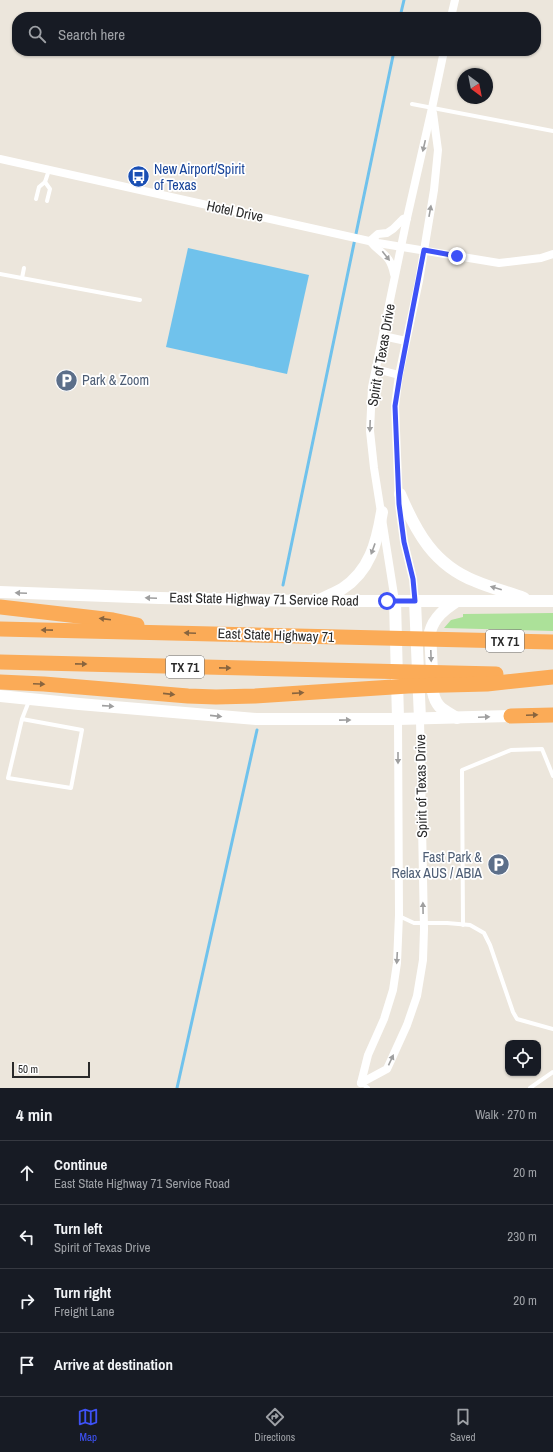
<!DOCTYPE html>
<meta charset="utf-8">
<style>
:root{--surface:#171b24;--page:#20242c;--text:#f1f3f6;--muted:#9ea1a6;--line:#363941;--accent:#3e52f7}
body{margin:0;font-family:"Archivo Narrow",sans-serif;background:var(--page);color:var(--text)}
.controls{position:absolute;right:12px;bottom:12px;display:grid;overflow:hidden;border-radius:8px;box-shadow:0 1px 3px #0004}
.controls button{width:36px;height:36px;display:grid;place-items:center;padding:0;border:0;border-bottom:1px solid var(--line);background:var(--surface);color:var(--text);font:20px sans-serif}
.compass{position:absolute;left:457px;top:68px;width:36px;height:36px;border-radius:50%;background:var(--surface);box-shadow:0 1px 3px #0004;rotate:148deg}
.scale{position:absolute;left:12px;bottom:10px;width:78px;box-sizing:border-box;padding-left:4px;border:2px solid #2a2a2a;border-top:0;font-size:11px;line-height:14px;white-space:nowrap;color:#2a2a2a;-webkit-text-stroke:3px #fff;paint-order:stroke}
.stop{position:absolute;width:12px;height:12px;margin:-9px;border:3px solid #3e52f7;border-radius:50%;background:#fff}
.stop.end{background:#3e52f7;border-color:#fff;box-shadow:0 1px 4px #0008}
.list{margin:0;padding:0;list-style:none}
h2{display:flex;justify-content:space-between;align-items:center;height:52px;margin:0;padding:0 16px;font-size:17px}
h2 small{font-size:13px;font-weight:400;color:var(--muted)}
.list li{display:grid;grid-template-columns:26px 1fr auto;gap:12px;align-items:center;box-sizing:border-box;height:64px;padding:0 16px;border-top:1px solid var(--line)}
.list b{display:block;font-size:15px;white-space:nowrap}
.list p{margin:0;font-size:13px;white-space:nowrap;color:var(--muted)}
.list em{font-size:13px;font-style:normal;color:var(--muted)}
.icon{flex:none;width:22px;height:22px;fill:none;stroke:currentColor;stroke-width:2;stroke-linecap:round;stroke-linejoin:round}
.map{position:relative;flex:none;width:553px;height:1088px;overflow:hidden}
.search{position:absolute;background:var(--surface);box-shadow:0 1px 3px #0004;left:12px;right:12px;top:12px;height:44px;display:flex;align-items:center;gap:10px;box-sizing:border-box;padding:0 14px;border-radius:16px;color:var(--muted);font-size:15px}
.sheet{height:308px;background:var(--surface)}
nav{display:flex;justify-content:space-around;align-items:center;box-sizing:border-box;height:56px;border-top:1px solid var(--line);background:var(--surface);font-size:11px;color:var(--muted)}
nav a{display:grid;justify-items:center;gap:2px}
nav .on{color:var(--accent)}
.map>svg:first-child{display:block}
</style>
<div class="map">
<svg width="553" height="1088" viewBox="0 0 553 1088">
<rect width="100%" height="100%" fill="#ece6dc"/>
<path fill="#ace199" d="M553,613V631L444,628L451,620L463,617V614Z"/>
<path fill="#70c2ec" d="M188,248L309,275L287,374L166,347Z"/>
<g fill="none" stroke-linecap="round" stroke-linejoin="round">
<g stroke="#70c2ec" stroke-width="3">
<path d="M400,17L404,0"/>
<path d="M283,585L394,51"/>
<path d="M177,1088L257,730"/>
</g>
<g stroke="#fff" stroke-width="4">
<path d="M412,104L553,131"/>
<path d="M45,182L50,189L47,201"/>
<path d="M36,199L39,187L45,182L49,170"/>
<path d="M0,274L140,300"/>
<path d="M22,278L24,268"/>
<path d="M22,719L82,730L71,788L8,778L22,719L29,701"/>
<path d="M399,916L414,923H447L470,925L484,933L490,945L513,1012L517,1019L553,1029"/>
<path d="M463,925L462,770L511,750L542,749L553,776"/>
<path d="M361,1083L368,1088"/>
<path d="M530,1088L553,1072"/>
</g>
<g stroke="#fff" stroke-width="8">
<path d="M451,17L455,0"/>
<path d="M0,159L378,243L499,263L541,258L553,254"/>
<path d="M370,241C381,255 390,253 394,274"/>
<path d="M370,241L378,234L387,233L393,229L403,219L407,218"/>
<path d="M383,336L406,341"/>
<path d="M376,369L399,375"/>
<path d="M395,601L374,468L370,431L372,387L407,218L432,108L444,51"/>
<path d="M415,601L413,579L404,542L399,504L395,406L399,375L419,281L434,190L438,150L433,113"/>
<path d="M361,1083L387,1069L407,1025L417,996L423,960L424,929L420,719"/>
<path d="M361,1083L368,1055L384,1019L393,990L397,963L399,915L398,719"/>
</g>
<g stroke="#fff" stroke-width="12">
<path d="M400,494C416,532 434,565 475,581C491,588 508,592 524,598"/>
<path d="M0,592L159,598L297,601H553"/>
<path d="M320,600C327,596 335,593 342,589C370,571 377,542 382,512"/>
<path d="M395,601L398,719"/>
<path d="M415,601L420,719"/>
<path d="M0,696L79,704L256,719H398L511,716"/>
<path d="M457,718C444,710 436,708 433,692L430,632C434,617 445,609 457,601"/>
</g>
<g stroke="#fbab57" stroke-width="15">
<path d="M0,607L113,620L137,625"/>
<path d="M0,629L553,642"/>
<path d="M0,662L496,674"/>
<path d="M0,682L44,684L188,696L216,697L255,696L408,686L487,684L553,677"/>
<path d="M511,716L553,715"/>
</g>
</g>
<defs><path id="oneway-solid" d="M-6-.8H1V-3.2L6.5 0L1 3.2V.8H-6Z"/></defs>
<g fill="#9f9f9f">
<use href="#oneway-solid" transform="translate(424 146) rotate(103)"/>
<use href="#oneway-solid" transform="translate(430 211) rotate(-80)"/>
<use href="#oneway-solid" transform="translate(386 256) rotate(52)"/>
<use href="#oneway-solid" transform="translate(370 426) rotate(92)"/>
<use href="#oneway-solid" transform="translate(373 549) rotate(110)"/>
<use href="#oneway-solid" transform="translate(496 588) rotate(-164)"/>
<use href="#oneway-solid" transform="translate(21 593) rotate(-178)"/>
<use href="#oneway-solid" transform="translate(151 598) rotate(-178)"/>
<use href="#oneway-solid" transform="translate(431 656) rotate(88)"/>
<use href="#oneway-solid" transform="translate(108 706) rotate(4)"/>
<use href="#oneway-solid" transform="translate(216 716) rotate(6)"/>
<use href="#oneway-solid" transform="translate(484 717) rotate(-2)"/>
<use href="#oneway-solid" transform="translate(345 720) rotate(-1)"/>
<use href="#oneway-solid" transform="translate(398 758) rotate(90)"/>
<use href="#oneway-solid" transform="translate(423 908) rotate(-91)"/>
<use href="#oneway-solid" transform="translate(397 958) rotate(93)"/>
<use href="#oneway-solid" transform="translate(391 1060) rotate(-65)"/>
</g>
<g fill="#88643e">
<use href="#oneway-solid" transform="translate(105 619) rotate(-173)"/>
<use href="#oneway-solid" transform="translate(47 630) rotate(-179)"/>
<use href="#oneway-solid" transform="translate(190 633) rotate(-178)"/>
<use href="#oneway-solid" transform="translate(81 664) rotate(1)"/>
<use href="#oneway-solid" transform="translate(225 668) rotate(1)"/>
<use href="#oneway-solid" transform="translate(39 684) rotate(3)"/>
<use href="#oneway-solid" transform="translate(298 693) rotate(-4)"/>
<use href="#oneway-solid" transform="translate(169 694) rotate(6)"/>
<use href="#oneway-solid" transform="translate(532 715) rotate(-2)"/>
</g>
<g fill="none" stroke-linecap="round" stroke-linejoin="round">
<path stroke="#3e52f7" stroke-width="5" d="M387,601H415L413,579L404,542L399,504L395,406L400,375L424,250L457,256"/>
</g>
<defs>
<symbol id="bus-disc" viewBox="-11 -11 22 22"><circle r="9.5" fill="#1a4fb4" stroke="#fff"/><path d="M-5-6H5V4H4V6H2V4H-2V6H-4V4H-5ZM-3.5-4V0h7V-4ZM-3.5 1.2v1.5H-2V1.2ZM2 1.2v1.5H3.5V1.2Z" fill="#fff"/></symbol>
<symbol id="parking-disc" viewBox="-11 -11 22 22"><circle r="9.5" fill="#5c6f8a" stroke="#fff"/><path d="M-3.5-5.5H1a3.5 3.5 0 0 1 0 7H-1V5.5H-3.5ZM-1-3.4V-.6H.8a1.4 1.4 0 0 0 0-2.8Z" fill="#fff"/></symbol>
</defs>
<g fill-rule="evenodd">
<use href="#bus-disc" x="126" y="164" width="25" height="25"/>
<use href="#parking-disc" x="54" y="368" width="25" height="25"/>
<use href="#parking-disc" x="486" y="852" width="25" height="25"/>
</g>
<g text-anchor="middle" stroke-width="3.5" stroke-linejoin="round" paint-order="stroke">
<g fill="#fff" stroke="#6a6a6a" stroke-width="1">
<rect x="486" y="630" width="38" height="22" rx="3"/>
<rect x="166" y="656" width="38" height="22" rx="3"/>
</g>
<g font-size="13" font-weight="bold" fill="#2a2a2a">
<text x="505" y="646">TX 71</text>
<text x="185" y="672">TX 71</text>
</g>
<g font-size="14" fill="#164399" stroke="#fff" text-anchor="start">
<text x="154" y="174">New Airport/Spirit<tspan x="154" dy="16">of Texas</tspan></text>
</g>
<g font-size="14" fill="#2a2a2a" stroke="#fff">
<text transform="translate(235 211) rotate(12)" y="5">Hotel Drive</text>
<text transform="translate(381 355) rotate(-80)" y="5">Spirit of Texas Drive</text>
<text transform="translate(264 599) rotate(1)" y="5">East State Highway 71 Service Road</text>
<text transform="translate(276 635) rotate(2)" y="5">East State Highway 71</text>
<text transform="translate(421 786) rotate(-91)" y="5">Spirit of Texas Drive</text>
</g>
<g font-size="14" fill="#4e5e75" stroke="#fff" text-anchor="start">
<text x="82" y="385">Park &amp; Zoom</text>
<text x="482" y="862" text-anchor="end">Fast Park &amp;<tspan x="482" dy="16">Relax AUS / ABIA</tspan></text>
</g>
</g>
</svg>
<div class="controls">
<button><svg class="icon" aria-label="locate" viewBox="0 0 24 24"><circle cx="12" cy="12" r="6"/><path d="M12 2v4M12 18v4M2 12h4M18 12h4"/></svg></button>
</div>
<svg class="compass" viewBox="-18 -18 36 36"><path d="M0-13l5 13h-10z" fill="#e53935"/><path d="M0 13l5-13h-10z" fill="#9ea1a6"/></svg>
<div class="scale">50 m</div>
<div class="stop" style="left:387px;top:601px"></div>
<div class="stop end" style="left:457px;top:256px"></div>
<div class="search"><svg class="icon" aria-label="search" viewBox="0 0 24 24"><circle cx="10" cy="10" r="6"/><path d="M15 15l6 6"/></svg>Search here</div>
</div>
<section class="sheet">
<h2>4 min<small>Walk · 270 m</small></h2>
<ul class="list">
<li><svg class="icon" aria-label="ahead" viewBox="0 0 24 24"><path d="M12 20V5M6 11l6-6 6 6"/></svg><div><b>Continue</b><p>East State Highway 71 Service Road</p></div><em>20 m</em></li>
<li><svg class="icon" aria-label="left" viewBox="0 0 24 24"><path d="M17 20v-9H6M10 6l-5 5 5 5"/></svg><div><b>Turn left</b><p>Spirit of Texas Drive</p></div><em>230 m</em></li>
<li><svg class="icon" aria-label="right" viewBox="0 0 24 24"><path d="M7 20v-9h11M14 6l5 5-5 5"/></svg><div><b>Turn right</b><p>Freight Lane</p></div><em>20 m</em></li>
<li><svg class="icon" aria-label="arrive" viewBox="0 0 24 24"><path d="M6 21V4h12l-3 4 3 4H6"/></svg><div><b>Arrive at destination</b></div></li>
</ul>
</section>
<nav>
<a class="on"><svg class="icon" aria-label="map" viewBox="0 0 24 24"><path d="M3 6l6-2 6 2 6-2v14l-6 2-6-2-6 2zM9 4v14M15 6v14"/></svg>Map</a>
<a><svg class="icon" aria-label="directions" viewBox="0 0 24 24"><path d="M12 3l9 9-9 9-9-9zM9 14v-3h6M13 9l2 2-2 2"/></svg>Directions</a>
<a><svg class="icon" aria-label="saved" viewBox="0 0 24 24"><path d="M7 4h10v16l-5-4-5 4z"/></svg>Saved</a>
</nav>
